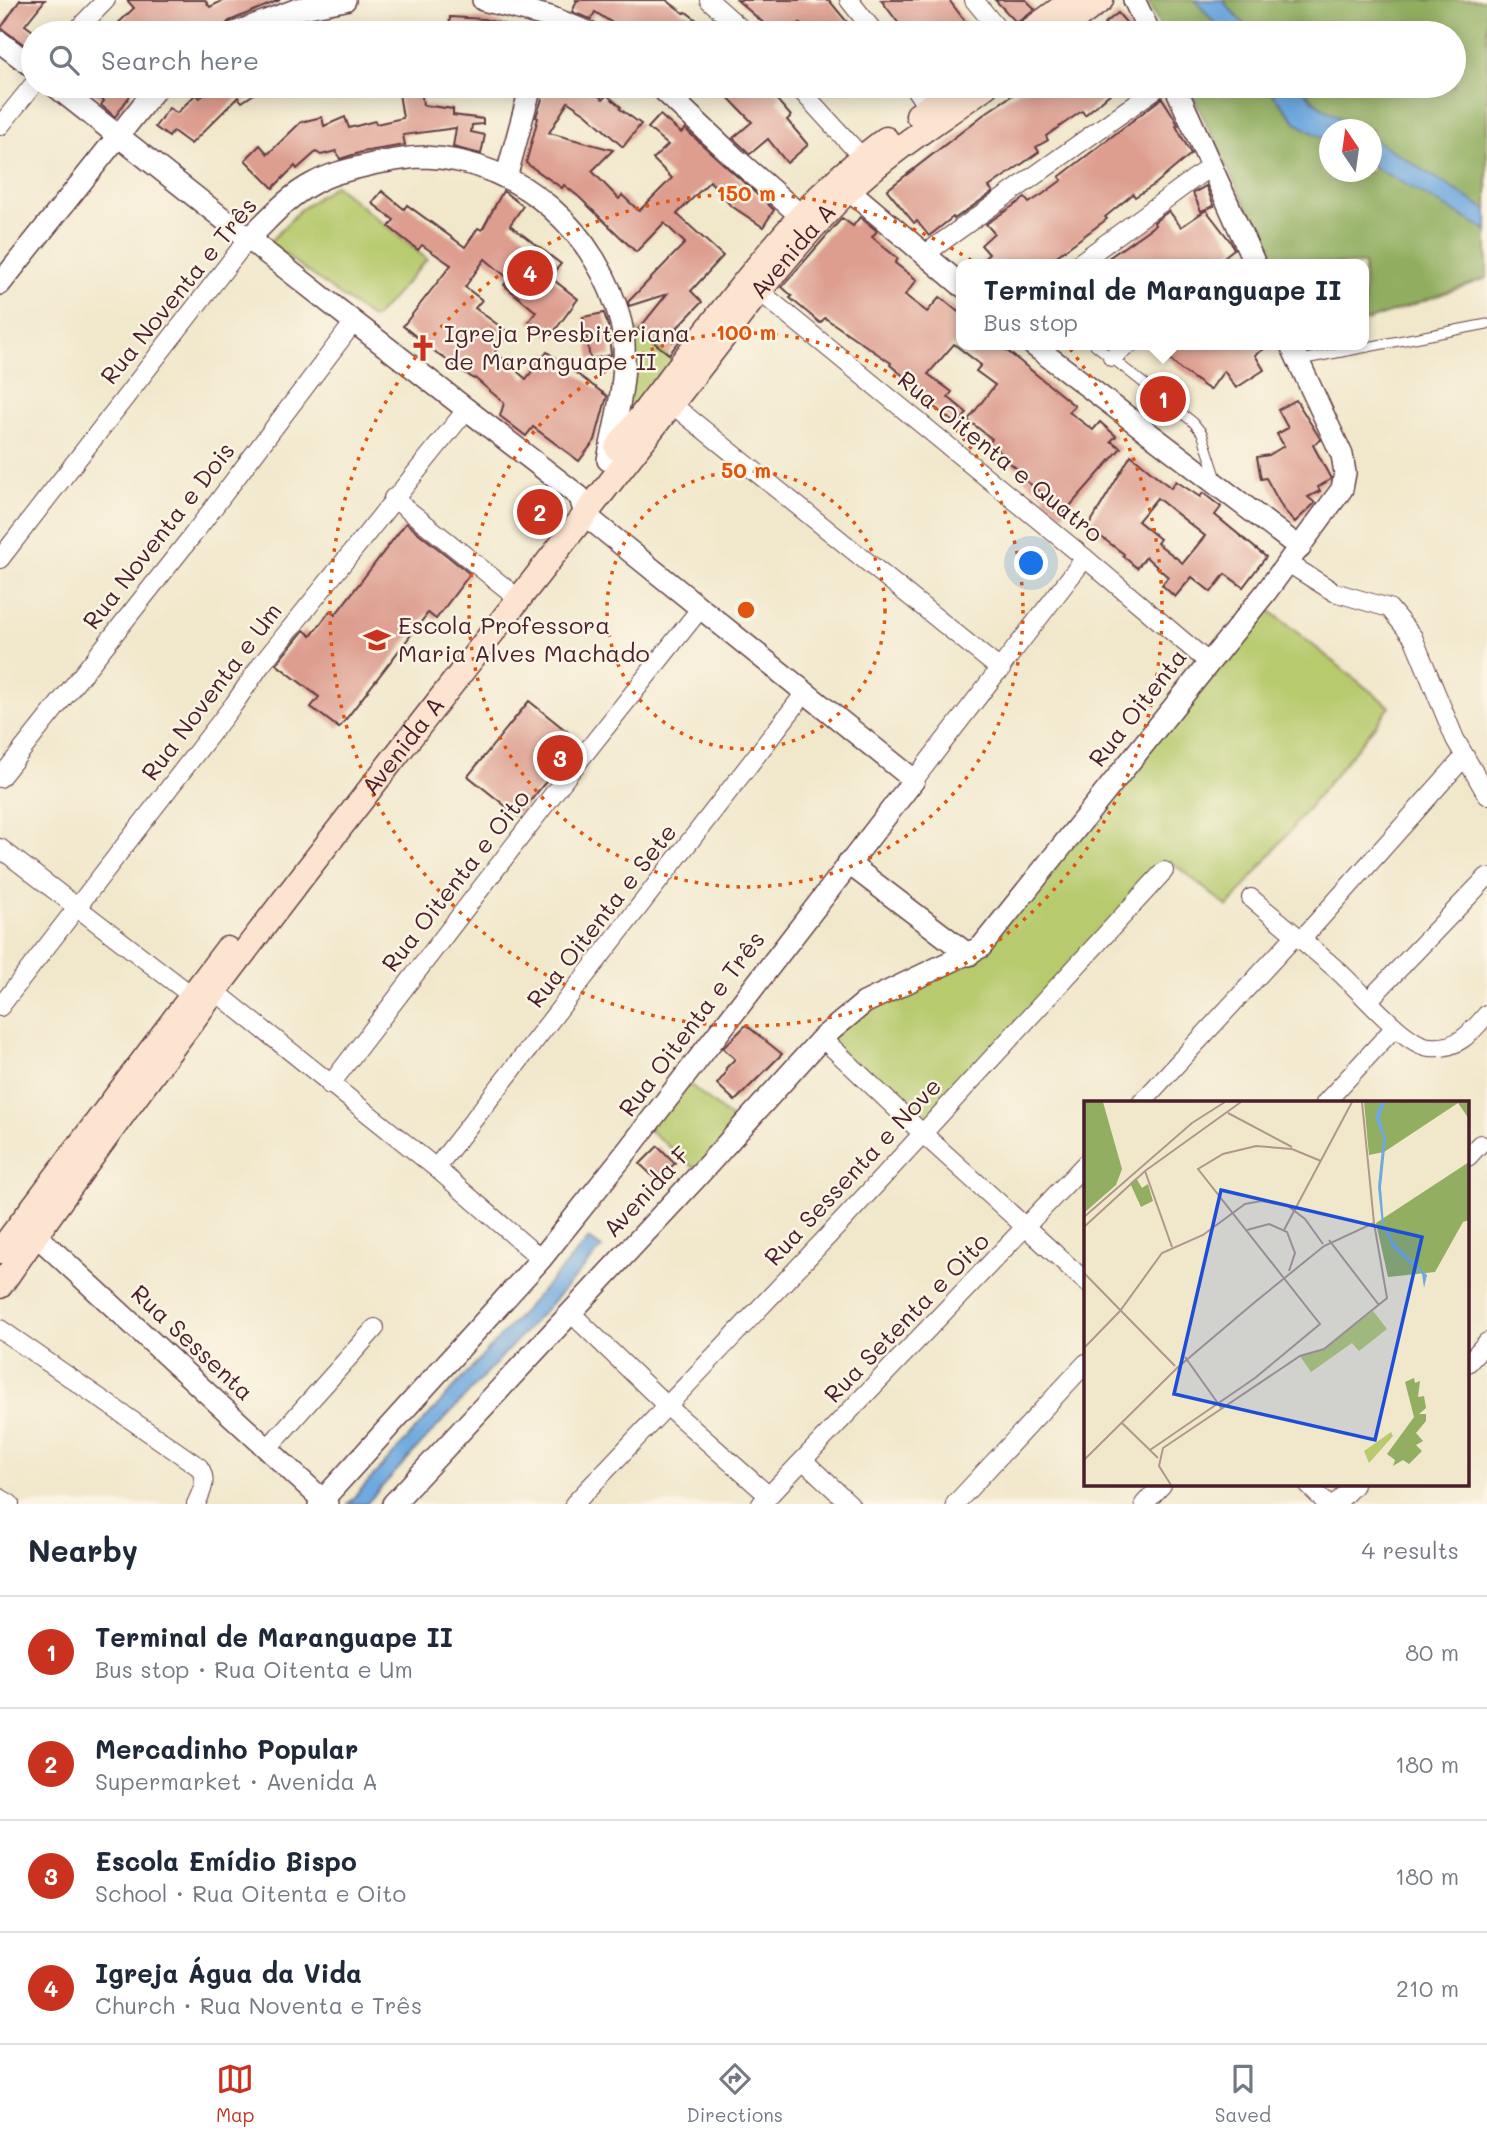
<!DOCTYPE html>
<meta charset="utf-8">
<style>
:root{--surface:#fff;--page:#f6f6f7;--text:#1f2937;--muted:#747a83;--line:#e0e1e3;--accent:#c8321e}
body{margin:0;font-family:Mali,sans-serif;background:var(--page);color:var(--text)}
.compass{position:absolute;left:1319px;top:119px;width:63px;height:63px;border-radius:50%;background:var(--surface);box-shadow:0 4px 18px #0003;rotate:347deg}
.you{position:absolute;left:1032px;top:564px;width:24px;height:24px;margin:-18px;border:5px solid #fff;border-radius:50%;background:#1a73e8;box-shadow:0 0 0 10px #1a73e833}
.badge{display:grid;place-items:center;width:46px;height:46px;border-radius:50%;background:var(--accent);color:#fff;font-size:23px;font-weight:700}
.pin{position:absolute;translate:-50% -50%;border:4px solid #fff;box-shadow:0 2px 7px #0006}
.popup{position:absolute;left:956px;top:259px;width:413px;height:91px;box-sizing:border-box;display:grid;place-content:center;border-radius:14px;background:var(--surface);filter:drop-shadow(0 2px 5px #0005);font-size:23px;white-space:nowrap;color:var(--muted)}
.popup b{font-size:26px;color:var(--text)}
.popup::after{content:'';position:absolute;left:50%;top:100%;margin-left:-14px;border:14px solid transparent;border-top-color:var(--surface)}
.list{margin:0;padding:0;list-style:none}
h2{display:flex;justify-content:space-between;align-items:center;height:91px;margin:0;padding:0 28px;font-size:30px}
h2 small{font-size:23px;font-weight:400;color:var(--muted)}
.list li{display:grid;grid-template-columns:46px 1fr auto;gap:21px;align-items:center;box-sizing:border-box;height:112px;padding:0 28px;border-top:2px solid var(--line)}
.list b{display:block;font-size:26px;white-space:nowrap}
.list p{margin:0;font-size:23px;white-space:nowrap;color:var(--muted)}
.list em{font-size:23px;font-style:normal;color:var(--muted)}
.icon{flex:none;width:38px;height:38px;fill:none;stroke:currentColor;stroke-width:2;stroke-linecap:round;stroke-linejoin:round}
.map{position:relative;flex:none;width:1487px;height:1504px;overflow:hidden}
.search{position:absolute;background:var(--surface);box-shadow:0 4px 18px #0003;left:21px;right:21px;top:21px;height:77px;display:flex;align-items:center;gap:18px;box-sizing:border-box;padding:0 24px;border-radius:38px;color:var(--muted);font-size:26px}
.sheet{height:539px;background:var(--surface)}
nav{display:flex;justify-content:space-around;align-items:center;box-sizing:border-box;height:98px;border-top:2px solid var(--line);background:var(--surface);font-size:19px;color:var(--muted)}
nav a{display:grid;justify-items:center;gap:4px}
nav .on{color:var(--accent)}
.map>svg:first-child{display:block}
</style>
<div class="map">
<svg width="1487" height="1504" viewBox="0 0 1487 1504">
<rect width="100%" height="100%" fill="#fcf5e5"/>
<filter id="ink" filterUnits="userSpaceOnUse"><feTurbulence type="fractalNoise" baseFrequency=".0143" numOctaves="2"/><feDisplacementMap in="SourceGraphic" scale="14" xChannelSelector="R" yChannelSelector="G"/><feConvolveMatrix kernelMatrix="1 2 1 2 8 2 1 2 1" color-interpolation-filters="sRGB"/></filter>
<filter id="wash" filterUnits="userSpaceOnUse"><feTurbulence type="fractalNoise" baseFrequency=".00686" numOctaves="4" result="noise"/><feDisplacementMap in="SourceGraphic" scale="28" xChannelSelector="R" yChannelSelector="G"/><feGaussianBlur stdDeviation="1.57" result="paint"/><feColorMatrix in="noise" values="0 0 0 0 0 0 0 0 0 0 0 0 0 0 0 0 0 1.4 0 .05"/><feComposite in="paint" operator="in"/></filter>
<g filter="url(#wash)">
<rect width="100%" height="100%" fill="#f1e8cc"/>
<g fill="#b7ca6e" stroke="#80744c" stroke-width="2">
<path d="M335,185L427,259L375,318L370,317L269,243L300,210Z"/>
<path d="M625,321L678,364L610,456Z"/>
<path d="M1259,602L1390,707L1228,907L1170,861L923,1129L824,1036L977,951Z"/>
<path d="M683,1079L742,1127L700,1173L646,1127Z"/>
</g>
<path fill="#91ae61" stroke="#6e6646" stroke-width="2" fill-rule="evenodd" d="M1147,0H1487V278L1364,322V264H1274L1188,86H1454V33H1163ZM1330,130H1372V172H1330Z"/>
<g fill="#6ea9df" stroke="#5c6485" stroke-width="2">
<path d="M1195,0H1222L1252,33H1223Z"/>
<path d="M1266,86H1300L1317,104L1357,129L1330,130L1329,142L1298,124Z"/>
<path d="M1372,138L1487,210V230L1372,166Z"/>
<path d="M589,1239L602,1248L366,1504H348Z"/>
</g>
<g id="blocks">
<g fill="#dd9d8f" fill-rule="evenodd">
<path d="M20,0H45L25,25L33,31V51L1,28Z"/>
<path d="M127,0H205L210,7L224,0H280L229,21L222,29L214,33H108L134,8Z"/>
<path d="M575,0H666L684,13L686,12L714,33H686L671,22L659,33H628L595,12L591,19L572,12L577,1Z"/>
<path d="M737,0H829L856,33H810L800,23L790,33H775Z"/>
<path d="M881,0H949L974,33H906Z"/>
<path d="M995,0H1026L1035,9L1017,23Z"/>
<path d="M1118,13L1135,33H1112L1104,24Z"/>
<path d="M450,17L484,19L520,29V33H449Z"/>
<path d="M83,86H119L131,94L115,117L101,105L104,101Z"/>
<path d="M216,86H266L242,102L238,97L191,144L173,131L169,137L155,127L169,108L177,113L196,94L200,98Z"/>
<path d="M544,86H584L603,99L607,95L621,107L620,109L641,124L623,147L586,114L568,102L549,133L613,150L592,171L619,199L622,195L639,211L672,178L653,159L668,145L648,128L660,115L681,133L685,129L774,210L763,227L730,205L710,181L677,214L723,256L691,291L702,302L677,328L685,334L669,354L638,330L667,294L629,306L628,302L685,243L664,223L636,252L579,197L564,185L562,188L526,163L538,118L536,117L546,87Z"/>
<path d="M717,86H771L781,97L777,100L791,116L787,120L808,145L787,163L768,139L750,154L733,138L752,122Z"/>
<path d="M1026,86H1119L1085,115L1082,111L1046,136L1048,140L1036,147L1039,152L989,187L993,192L954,219L953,217L929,236L917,221L914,223L887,190L987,112Z"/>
<path d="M421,90L423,105L453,109V115L483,119V124L472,125L471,132L485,135L481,154L453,147L456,128L403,135L405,145L362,152L340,159L336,151L321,155L316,152L297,169L295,166L273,188L245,160L260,145L268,154L301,122L322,117L324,126L345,117L349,128L375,121L376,124L403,118L399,93Z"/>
<path d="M1162,98L1174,117L1178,125L1176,126L1191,154L1154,185L1135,197L1133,194L1105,217L1107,219L1046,264H979L989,254L981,245L994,233L986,224L1025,198L1029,203L1043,194L1062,180L1059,177Z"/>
<path d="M1206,186L1214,206L1201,211L1193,193Z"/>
<path d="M382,191L404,209L407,205L465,247L478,228L482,230L503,191L523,206L510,225L561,264L550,277L578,299L550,337L529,321L536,312L504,285L509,279L485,259L465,287L482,300L475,308L509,333L495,352L526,379L547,352L607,396L595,440L579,461L533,427L526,436L500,416L504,403L475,378L474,379L438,354L403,326L451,265L422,245L418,250L389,227L394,220L372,203Z"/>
<path d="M1206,210L1230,241L1234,249L1215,264H1100L1155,225L1154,222L1169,211L1181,227Z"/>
<path d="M860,217L877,231L872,237L898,259L895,263L917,280L905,295L927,312L940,297L962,315V345H1000L1075,406L1069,412L1093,430L1100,422L1116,436L1111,441L1121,448L1062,515L1043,498L1045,495L1022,478L1025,475L1006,460L1008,458L989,444L992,439L968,420L995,385L976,371L981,365L954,344L928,374L952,392L948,397L967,413L958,425L915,393L905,382L907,379L890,365L891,363L825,318L820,323L790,298L792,296L782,287L842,218L853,226Z"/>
<path d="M604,313L608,326L611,355L590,359L583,317Z"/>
<path d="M1155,345H1270L1255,355L1264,370L1236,388L1224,371L1210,390L1180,369Z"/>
<path d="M1296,400L1321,440L1313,445L1331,479L1318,487L1320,491L1308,497L1315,503L1295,522L1283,509L1266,478L1261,479L1257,457L1269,455L1284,446L1277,434L1288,428L1278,410Z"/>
<path d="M1131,455L1171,488L1176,481L1200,497L1203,493L1221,507L1215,515L1266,557L1243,587L1225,574L1211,592L1192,577L1175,597L1162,585L1168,577L1146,557L1137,568L1123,556L1124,554L1088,527ZM1157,498L1205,536L1183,563L1157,543L1160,539L1138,521Z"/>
<path d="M406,523L470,574L436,619L428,613L339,728L311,707L319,697L276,664L304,630L311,636L330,611L335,615Z"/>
<path d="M529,701L579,741L518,816L468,776Z"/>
<path d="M746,1025L782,1054L735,1101L717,1084L725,1074L726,1068L735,1059L723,1048Z"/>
<path d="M658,1146L675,1163L658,1181L640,1164Z"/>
</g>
</g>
</g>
<g filter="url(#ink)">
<use href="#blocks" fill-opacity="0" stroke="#633d43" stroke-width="2"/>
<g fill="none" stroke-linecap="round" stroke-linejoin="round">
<defs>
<g id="service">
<path d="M1095,345L1193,422L1202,433L1217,479"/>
<path d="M1300,360L1487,324"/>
</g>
<g id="minor">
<path d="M709,0L746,33"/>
<path d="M849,0L875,33"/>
<path d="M974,0L1001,33"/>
<path d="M74,33L106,0"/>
<path d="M797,86L870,166"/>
<path d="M913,86L928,108"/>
<path d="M0,126L33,85"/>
<path d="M925,254L1160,86"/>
<path d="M1078,264L1211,166"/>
<path d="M759,291L1085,558L1208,662"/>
<path d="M1112,357L1128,345"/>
<path d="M663,397L1001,670"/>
<path d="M393,498L508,590"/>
<path d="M0,559L248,239"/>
<path d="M1288,563L1334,592L1389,608L1413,637L1455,739L1487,795"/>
<path d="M0,778L192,536L354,322"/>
<path d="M914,780L1085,558"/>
<path d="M0,848L191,995L215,991L436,1168L541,1259"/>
<path d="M1251,898C1279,922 1309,945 1337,970C1359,989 1404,1045 1430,1047C1457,1050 1471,1033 1487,1014"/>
<path d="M1301,940L1465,756"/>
<path d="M1369,1000L1487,877"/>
<path d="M0,1007L234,704L261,665L467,409"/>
<path d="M822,1038L922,1133L1086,1282"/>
<path d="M330,1085L571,771L700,609"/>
<path d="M1141,1103L1295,936"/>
<path d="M1325,1103L1395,1027"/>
<path d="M1468,1157L1480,1144"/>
<path d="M436,1168L805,693"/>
<path d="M571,1313L667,1406L769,1496"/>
<path d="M0,1329L199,1467C208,1480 202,1491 196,1504"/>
<path d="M1468,1363L1487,1342"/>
<path d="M267,1449L375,1328"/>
<path d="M804,1461L850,1504"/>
<path d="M1308,1485L1327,1504"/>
<path d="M0,1498L10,1504"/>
<path d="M574,1504L845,1218L1164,871"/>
<path d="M761,1504L1086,1163"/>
<path d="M955,1504L1086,1363"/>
<path d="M1144,1504L1162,1485"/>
<path d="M1336,1504L1354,1485"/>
</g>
<g id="tertiary">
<path d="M483,0L550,17L590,33"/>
<path d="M1134,0L1150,33"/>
<path d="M234,33L298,9L345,0"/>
<path d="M0,42L33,67"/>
<path d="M55,86L354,322L580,497L585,515L914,780L624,1155L541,1259L319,1504"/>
<path d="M659,86L736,159L800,215"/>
<path d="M1175,86L1255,264"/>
<path d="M506,178L531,86"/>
<path d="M837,180L962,286"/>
<path d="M248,239C269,219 287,197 312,184C331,173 352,169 373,164C389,161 408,157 425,157C520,160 599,233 621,323C631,367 616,417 608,460"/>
<path d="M0,284L158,86"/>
<path d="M1033,345L1300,548"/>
<path d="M848,863L969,955"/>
<path d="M24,1227L36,1235L327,1504"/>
<path d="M393,1504L696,1178L822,1038L864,1003L981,947L1266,592L1342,489L1345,473L1342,455L1291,345"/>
</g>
<g id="secondary">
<path d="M1027,33L1072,0"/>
<path d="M1056,33L1101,0"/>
<path d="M918,115L957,86"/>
<path d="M617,448C651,402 686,357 721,312C772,247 819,188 886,139"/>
<path d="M0,1251L227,949"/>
<path id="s1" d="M0,1286C238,944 505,622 759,291C788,257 816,221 849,190C890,151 940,120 986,86"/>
</g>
</defs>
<use href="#service" stroke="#633d43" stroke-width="11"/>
<use href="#minor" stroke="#633d43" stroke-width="20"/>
<use href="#tertiary" stroke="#633d43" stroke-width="24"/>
<use href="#secondary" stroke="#633d43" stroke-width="27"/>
<use href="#service" stroke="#fff" stroke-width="9"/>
<use href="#minor" stroke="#fff" stroke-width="18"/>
<use href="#tertiary" stroke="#fff" stroke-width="21"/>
<use href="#secondary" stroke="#fde4d1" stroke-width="24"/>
</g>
</g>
<g fill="none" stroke="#e0560e" stroke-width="3.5" stroke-dasharray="3.5 7">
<circle cx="746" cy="610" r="139"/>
<circle cx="746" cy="610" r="277"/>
<circle cx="746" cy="610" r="416"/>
</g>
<defs>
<symbol id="church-bare" viewBox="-9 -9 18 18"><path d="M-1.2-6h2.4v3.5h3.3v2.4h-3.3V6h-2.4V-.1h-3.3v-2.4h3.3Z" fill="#c8321e" stroke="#fcf5e5" stroke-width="2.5" paint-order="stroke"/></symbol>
<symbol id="school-bare" viewBox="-9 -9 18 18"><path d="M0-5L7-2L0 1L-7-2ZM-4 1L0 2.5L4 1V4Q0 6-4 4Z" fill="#c8321e" stroke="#fcf5e5" stroke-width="2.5" paint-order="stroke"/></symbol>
</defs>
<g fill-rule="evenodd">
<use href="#church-bare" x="404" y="329" width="38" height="38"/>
<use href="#school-bare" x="358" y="621" width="38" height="38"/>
</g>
<g text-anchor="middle" stroke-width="5" stroke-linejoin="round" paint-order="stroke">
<g font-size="24" fill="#4a1f2b" stroke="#fcf5e5">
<text dy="8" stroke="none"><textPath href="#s1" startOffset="1304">Avenida A</textPath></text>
<text transform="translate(179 291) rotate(-51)" y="8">Rua Noventa e Três</text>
<text transform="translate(1000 457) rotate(39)" y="8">Rua Oitenta e Quatro</text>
<text transform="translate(159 536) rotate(-52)" y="8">Rua Noventa e Dois</text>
<text transform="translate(212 692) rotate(-53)" y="8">Rua Noventa e Um</text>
<text transform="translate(1138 708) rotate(-52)" y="8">Rua Oitenta</text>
<text dy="8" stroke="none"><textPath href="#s1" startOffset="674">Avenida A</textPath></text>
<text transform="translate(456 881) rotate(-52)" y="8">Rua Oitenta e Oito</text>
<text transform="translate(602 916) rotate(-52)" y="8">Rua Oitenta e Sete</text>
<text transform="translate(692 1024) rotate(-53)" y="8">Rua Oitenta e Três</text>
<text transform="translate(853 1172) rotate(-47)" y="8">Rua Sessenta e Nove</text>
<text transform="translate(647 1192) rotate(-47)" y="8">Avenida F</text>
<text transform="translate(907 1318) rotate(-46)" y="8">Rua Setenta e Oito</text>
<text transform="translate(192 1343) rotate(43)" y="8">Rua Sessenta</text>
</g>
<g font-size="24" fill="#4a1f2b" stroke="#fcf5e5" text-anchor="start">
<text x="444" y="342">Igreja Presbiteriana<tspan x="444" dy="28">de Maranguape II</tspan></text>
<text x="398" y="634">Escola Professora<tspan x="398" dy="28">Maria Alves Machado</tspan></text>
</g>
</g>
<g transform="translate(1084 1101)">
<rect width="385" height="385" fill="#f1e8cc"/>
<path d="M289,210L303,228L275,250L268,242L227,271L216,255L240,248ZM307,331L309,335L285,362L280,350Z" fill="#b7ca6e"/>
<path d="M0,1H19L38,68L32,84L0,112ZM280,1H385V18L374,2L300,51L285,54ZM385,61V119L379,121L351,171L304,176L292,122ZM52,77L58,87L64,83L69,100L57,106L46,82ZM330,277L331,282L336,280L334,296L340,295L342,307L335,313H342V320L332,332L339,340L332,344L338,350L325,363L319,359L309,365L311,359L303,353L330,316L321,281Z" fill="#91ae61"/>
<path d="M297,1H301L296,17L302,38L297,86L300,124L312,144L343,174L340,187L334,195L340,187L338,173L309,147L298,124L294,86L299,37L291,16Z" fill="#6ea9df"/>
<path fill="none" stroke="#ae988c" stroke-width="2" d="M144,12L208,46M61,70L88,146M0,116L108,22L141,1M0,126L61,70L157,1M163,129L185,123L203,131L211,152L205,170M200,129L268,1M245,139L295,204M0,172L91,265M0,247L36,210L78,152L119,134L161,103L177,100L204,105L221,118L239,143M101,256L138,308M38,322L74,357M66,349L171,277L236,223L114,68L139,53L172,45L208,48L237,60M0,359L93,267L171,201L240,145L290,122L278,1M87,384L75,365L79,347L216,255L240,248L303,197L290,122"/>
<path fill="#1d4ed8" fill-opacity="0.15" stroke="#1d4ed8" stroke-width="3.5" d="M137,89L338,136L291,339L90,293Z"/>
<rect width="385" height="385" fill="none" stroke="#4a1f2b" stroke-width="3.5"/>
</g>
<circle cx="746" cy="610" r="10" fill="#e0560e" stroke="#fcf5e5" stroke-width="3.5"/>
<g font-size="21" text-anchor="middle" font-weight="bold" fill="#e0560e" stroke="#fcf5e5" stroke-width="5" stroke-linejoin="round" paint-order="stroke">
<text x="746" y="201">150 m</text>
<text x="746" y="340">100 m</text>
<text x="746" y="478">50 m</text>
</g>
</svg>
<svg class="compass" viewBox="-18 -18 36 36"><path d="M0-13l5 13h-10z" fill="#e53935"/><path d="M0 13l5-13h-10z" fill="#747a83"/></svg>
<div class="you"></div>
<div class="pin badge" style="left:1163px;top:399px">1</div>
<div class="popup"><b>Terminal de Maranguape II</b>Bus stop</div>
<div class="pin badge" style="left:540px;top:512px">2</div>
<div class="pin badge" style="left:560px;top:758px">3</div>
<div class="pin badge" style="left:530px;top:273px">4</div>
<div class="search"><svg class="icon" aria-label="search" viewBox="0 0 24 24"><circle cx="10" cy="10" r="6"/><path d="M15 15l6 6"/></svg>Search here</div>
</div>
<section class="sheet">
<h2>Nearby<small>4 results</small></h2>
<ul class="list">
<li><span class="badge">1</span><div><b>Terminal de Maranguape II</b><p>Bus stop · Rua Oitenta e Um</p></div><em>80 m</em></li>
<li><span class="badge">2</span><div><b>Mercadinho Popular</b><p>Supermarket · Avenida A</p></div><em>180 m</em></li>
<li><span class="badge">3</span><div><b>Escola Emídio Bispo</b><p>School · Rua Oitenta e Oito</p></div><em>180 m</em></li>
<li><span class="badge">4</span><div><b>Igreja Água da Vida</b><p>Church · Rua Noventa e Três</p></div><em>210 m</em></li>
</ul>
</section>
<nav>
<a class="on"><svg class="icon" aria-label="map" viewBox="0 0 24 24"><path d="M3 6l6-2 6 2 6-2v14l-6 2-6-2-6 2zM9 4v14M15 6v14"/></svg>Map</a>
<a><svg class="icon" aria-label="directions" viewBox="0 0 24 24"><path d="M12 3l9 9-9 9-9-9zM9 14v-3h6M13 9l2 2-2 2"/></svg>Directions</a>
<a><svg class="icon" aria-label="saved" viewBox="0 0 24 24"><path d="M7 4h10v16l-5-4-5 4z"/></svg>Saved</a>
</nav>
